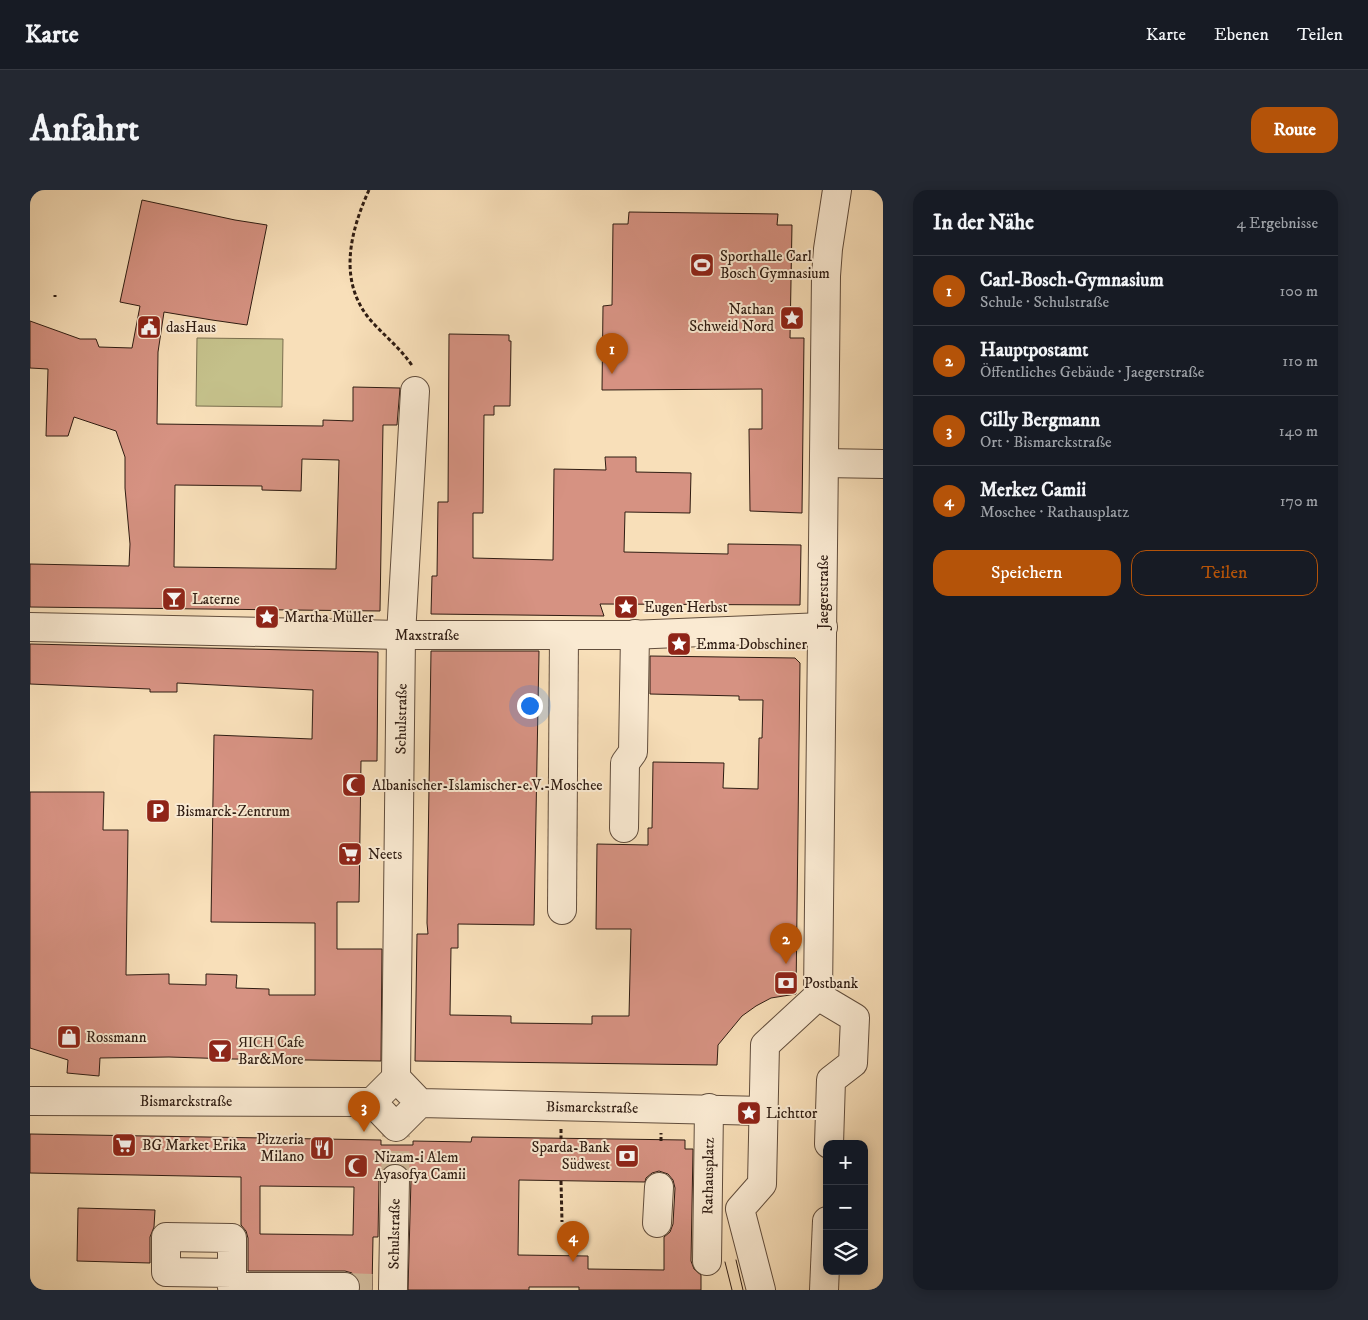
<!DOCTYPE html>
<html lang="de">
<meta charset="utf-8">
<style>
:root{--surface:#171b24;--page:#242831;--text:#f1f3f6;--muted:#9ea1a6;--line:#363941;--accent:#b45309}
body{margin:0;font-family:"IM FELL DW Pica",serif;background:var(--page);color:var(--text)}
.controls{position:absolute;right:15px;bottom:15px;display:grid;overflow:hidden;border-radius:10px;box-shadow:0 2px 12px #0003}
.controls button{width:45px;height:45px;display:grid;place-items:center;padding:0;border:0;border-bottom:1px solid var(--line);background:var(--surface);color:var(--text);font:25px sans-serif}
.you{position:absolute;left:499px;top:515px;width:18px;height:18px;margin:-12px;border:4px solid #fff;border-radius:50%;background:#1a73e8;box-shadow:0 0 0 8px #1a73e833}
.badge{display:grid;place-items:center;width:32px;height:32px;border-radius:50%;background:var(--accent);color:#fff;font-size:16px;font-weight:700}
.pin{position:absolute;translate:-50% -41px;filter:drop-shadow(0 1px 2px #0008)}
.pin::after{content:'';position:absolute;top:26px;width:18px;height:15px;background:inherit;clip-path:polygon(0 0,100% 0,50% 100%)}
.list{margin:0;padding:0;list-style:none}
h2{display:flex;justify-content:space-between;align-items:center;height:65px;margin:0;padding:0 20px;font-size:21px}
h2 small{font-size:16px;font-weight:400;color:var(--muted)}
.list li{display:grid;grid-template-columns:32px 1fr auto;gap:15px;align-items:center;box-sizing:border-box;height:70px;padding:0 20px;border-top:1px solid var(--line)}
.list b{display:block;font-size:19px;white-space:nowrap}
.list p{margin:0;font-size:16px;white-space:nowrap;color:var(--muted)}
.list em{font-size:16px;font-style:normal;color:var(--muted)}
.actions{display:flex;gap:10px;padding:15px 20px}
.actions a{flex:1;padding:11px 0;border:1px solid var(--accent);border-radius:15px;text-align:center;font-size:18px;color:var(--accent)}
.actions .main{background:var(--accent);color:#fff}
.icon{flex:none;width:28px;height:28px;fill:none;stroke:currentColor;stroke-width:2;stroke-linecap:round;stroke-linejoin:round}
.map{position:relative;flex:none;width:853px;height:1100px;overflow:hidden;border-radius:15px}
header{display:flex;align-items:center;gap:30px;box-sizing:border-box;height:70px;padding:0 25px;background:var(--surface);border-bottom:1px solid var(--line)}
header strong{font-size:24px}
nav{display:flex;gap:28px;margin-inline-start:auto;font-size:18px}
.intro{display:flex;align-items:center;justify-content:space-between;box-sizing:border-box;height:120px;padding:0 30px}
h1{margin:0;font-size:35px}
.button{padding:12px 22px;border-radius:15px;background:var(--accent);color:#fff;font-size:18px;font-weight:700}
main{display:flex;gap:30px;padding:0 30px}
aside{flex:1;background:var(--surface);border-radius:15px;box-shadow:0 2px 12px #0003}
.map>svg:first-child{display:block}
</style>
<header>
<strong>Karte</strong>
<nav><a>Karte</a><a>Ebenen</a><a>Teilen</a></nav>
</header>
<div class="intro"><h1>Anfahrt</h1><a class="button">Route</a></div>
<main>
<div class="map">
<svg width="853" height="1100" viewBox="0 0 853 1100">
<rect width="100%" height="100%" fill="#f8dfb9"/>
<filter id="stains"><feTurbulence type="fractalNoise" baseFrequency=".004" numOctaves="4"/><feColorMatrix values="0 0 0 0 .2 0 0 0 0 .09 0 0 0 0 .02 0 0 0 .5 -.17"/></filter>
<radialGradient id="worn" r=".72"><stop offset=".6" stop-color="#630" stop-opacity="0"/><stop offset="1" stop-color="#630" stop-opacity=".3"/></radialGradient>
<path fill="#c4c08a" stroke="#7a6e4e" d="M167,148L253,149L252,217L166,216Z"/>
<g fill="#d69282" stroke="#2f1c12" fill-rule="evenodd">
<path d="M112,10L205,30L237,35L217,135L182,130L134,122L128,162L127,234L293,236V230L323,231V197L370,198L367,235H353L350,421L0,417V374L99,376L100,354L95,298V267L86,241L44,227L38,246H16L18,179L0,178V131L50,149H66L69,157L102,158L110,116L90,112ZM272,269L309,270L306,379L144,377L145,295L232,296V300L271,301Z"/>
<path d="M599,22L748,24L747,35H762L760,148H774L772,323L720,321L719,239H732V199L572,200L573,116L582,115L583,34H598Z"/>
<path d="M419,144L479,145V151H481L480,216H464V225H454L453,323H443V368L523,370L524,279L576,280L575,267H606V282L661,283L660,323L595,322L594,362L698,364V354L771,355L770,415L570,414L574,426L401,424L402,386H407L408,312H418Z"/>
<path d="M0,454L348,462L347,571H331L329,712H307V759H352L351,871L203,869L139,867L70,868L69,886L37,883L38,870L0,858V602H74L73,640H98L96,785L139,784V794L176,795V784L207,785L206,798L239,799V805H285V733L181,732L184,545L282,549L283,500L147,493V502H120V499L0,494Z"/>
<path d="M401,461H509L504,735L428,734V758H421L420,825L481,826V833L562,834V826H599L601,739H566L567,654L618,655V638H622L623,572L694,573L693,598L728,599L729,548H732L733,510H709V506L620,504V466L765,468L770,473L766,804L741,808L726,816L712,826L688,855L687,875L385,871L387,744H398L397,733Z"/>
<path d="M0,944L351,950V955H383V951L441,952L442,947L655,950V959H663L661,1071L664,1079L671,1085V1100H549V1097H499V1100H378L381,989L378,981L373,975L366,973L357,976L351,981L349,988L348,1047H343L342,1100H330L328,1089L322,1083L315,1081H218V1048L216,1041L211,1035V987L0,983ZM629,981L638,984L643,990L645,998L643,1034L640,1042L634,1047V1080L558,1079V1066L488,1065L489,990L615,992L616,988L622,983ZM230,996L324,997L323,1045L230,1044Z"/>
<path d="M48,1018L125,1020L124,1037L120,1047V1073L47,1071Z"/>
</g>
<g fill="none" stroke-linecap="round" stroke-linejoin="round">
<g stroke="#d0b898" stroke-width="28" stroke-dasharray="28 14" stroke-linecap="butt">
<path d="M365,989L366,945"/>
<path d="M315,1097L342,1098"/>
</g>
<defs>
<g id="minor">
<path d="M794,273L853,274"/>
<path d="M0,437L371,445H600L793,437"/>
<path d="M594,638L595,573L603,562L605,444"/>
<path d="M532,720L534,445"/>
<path d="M788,806L796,86L798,59L807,0"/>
<path d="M788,806L825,828L823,873L801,890L799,954"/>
<path d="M366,888L371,445L385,201"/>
<path d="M0,911L342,912"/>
<path d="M390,913L366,937L342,912L366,888L390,913L734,921"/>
<path d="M627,1033L629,997"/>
<path d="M677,1071L679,918"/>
<path d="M202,1083L136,1082V1047L202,1048V1097H315"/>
<path d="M363,1098L365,989"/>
<path d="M731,1100L710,1019L732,994L735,855L788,806"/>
<path d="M794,1100L797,1031"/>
</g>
</defs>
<use href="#minor" stroke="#614d3c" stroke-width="30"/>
<g stroke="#2f1c12" stroke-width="3" stroke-dasharray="4 2.5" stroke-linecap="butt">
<path d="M339,0C319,44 307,95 344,134C358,149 372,160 383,177"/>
<path d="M25,107V105"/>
<path d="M531,939V949"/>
<path d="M631,951V943"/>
<path d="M531,991L532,1032"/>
</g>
<use href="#minor" stroke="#faead2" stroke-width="28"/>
<g stroke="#2f1c12" stroke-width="1">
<path d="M706,1070L713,1100"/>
<path d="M695,1072L702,1100"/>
</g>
</g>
<defs>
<symbol id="stadium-square" viewBox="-11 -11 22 22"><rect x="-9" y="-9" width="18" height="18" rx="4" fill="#8f2418" stroke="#faead2"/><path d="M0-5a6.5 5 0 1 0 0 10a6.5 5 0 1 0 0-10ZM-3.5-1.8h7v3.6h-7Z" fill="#fff"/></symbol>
<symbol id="sight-square" viewBox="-11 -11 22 22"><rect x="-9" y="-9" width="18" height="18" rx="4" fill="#8f2418" stroke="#faead2"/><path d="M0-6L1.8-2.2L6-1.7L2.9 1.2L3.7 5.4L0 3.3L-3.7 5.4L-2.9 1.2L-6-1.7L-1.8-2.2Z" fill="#fff"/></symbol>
<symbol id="civic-square" viewBox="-11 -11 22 22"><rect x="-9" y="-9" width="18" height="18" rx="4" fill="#8f2418" stroke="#faead2"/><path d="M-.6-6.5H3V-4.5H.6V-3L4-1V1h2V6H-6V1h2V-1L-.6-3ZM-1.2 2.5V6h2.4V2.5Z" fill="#fff"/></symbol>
<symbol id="bar-square" viewBox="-11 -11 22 22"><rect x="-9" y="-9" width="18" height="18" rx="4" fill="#8f2418" stroke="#faead2"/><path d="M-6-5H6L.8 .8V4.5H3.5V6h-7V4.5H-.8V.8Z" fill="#fff"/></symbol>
<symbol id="mosque-square" viewBox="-11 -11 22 22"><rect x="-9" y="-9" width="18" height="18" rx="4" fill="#8f2418" stroke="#faead2"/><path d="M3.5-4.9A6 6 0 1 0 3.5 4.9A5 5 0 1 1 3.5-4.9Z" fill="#fff"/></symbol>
<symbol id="parking-square" viewBox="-11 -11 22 22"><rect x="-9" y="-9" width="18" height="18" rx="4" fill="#8f2418" stroke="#faead2"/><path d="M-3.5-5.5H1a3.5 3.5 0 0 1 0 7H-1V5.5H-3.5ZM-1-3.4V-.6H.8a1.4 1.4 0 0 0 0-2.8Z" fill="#fff"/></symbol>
<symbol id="supermarket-square" viewBox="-11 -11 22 22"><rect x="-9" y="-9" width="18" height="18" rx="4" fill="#8f2418" stroke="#faead2"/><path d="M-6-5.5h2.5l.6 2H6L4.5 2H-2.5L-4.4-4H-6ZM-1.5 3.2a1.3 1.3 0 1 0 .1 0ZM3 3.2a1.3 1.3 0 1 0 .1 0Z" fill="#fff"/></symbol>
<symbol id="bank-square" viewBox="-11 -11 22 22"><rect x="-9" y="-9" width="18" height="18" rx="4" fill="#8f2418" stroke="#faead2"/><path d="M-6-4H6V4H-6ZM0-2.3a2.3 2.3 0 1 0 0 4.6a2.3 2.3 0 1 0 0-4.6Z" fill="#fff"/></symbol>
<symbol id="shop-square" viewBox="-11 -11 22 22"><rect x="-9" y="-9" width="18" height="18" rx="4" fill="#8f2418" stroke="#faead2"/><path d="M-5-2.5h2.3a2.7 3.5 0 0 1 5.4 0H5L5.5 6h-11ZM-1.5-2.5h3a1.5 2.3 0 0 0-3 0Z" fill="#fff"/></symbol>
<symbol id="restaurant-square" viewBox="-11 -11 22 22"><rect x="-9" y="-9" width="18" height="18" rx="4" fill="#8f2418" stroke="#faead2"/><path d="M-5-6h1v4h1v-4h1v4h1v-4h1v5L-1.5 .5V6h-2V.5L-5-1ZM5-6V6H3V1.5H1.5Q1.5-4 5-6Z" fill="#fff"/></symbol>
</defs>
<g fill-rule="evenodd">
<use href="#stadium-square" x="658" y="61" width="28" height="28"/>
<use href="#sight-square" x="748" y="114" width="28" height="28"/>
<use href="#civic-square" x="105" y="123" width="28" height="28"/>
<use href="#bar-square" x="130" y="395" width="28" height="28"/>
<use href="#sight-square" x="582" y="403" width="28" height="28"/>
<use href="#sight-square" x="223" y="413" width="28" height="28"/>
<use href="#sight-square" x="635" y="440" width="28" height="28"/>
<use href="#mosque-square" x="310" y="581" width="28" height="28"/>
<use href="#parking-square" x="114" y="607" width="28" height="28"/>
<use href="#supermarket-square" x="306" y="650" width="28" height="28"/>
<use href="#bank-square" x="742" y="779" width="28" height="28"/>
<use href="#shop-square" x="25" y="833" width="28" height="28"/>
<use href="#bar-square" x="176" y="847" width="28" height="28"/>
<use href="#sight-square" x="705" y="909" width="28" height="28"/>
<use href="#supermarket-square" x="80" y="941" width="28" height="28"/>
<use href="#restaurant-square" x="278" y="944" width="28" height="28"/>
<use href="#bank-square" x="583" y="952" width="28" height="28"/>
<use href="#mosque-square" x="312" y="962" width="28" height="28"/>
</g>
<g text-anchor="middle" stroke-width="4" stroke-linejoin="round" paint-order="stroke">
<g font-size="15" fill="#2f1c12" stroke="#faead2" text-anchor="start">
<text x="690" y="71">Sporthalle Carl<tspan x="690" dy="17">Bosch Gymnasium</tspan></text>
<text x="744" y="124" text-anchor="end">Nathan<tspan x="744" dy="17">Schweid Nord</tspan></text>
<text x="136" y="142">dasHaus</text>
<text x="162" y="414">Laterne</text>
<text x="614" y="422">Eugen Herbst</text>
<text x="254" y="432">Martha Müller</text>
<text x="666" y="459">Emma Dobschiner</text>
<text x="342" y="600">Albanischer-Islamischer-e.V.-Moschee</text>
<text x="146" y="626">Bismarck-Zentrum</text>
<text x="338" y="669">Neets</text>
<text x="774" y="798">Postbank</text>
<text x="56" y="852">Rossmann</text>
<text x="208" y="857">ЯІСН Cafe<tspan x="208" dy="17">Bar&amp;More</tspan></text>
<text x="736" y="928">Lichttor</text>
<text x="274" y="954" text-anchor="end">Pizzeria<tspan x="274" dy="17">Milano</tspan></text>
<text x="112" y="960">BG Market Erika</text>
<text x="580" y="962" text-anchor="end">Sparda-Bank<tspan x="580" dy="17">Südwest</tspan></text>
<text x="344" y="972">Nizam-i Alem<tspan x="344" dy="17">Ayasofya Camii</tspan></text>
</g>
<g font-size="15" fill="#2f1c12" stroke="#faead2">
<text transform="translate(793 402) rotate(-90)" y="5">Jaegerstraße</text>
<text x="397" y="450">Maxstraße</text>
<text transform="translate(371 529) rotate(-89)" y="5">Schulstraße</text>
<text x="156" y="916">Bismarckstraße</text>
<text transform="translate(562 917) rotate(1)" y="5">Bismarckstraße</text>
<text transform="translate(678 986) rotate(-89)" y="5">Rathausplatz</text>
<text transform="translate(364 1044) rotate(-89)" y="5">Schulstraße</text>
</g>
</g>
<rect width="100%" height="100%" filter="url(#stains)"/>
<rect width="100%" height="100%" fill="url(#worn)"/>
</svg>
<div class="controls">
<button>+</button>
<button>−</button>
<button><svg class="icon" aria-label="layers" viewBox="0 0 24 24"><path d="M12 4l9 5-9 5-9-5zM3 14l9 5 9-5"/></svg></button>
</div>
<div class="you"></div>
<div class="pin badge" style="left:582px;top:184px">1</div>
<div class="pin badge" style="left:756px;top:774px">2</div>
<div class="pin badge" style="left:334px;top:942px">3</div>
<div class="pin badge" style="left:543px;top:1072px">4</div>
</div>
<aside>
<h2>In der Nähe<small>4 Ergebnisse</small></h2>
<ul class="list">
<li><span class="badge">1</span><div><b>Carl-Bosch-Gymnasium</b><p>Schule · Schulstraße</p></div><em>100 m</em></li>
<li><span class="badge">2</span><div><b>Hauptpostamt</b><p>Öffentliches Gebäude · Jaegerstraße</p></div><em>110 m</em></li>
<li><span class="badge">3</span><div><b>Cilly Bergmann</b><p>Ort · Bismarckstraße</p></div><em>140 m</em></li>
<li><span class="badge">4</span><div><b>Merkez Camii</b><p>Moschee · Rathausplatz</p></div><em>170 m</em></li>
</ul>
<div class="actions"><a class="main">Speichern</a><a>Teilen</a></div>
</aside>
</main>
